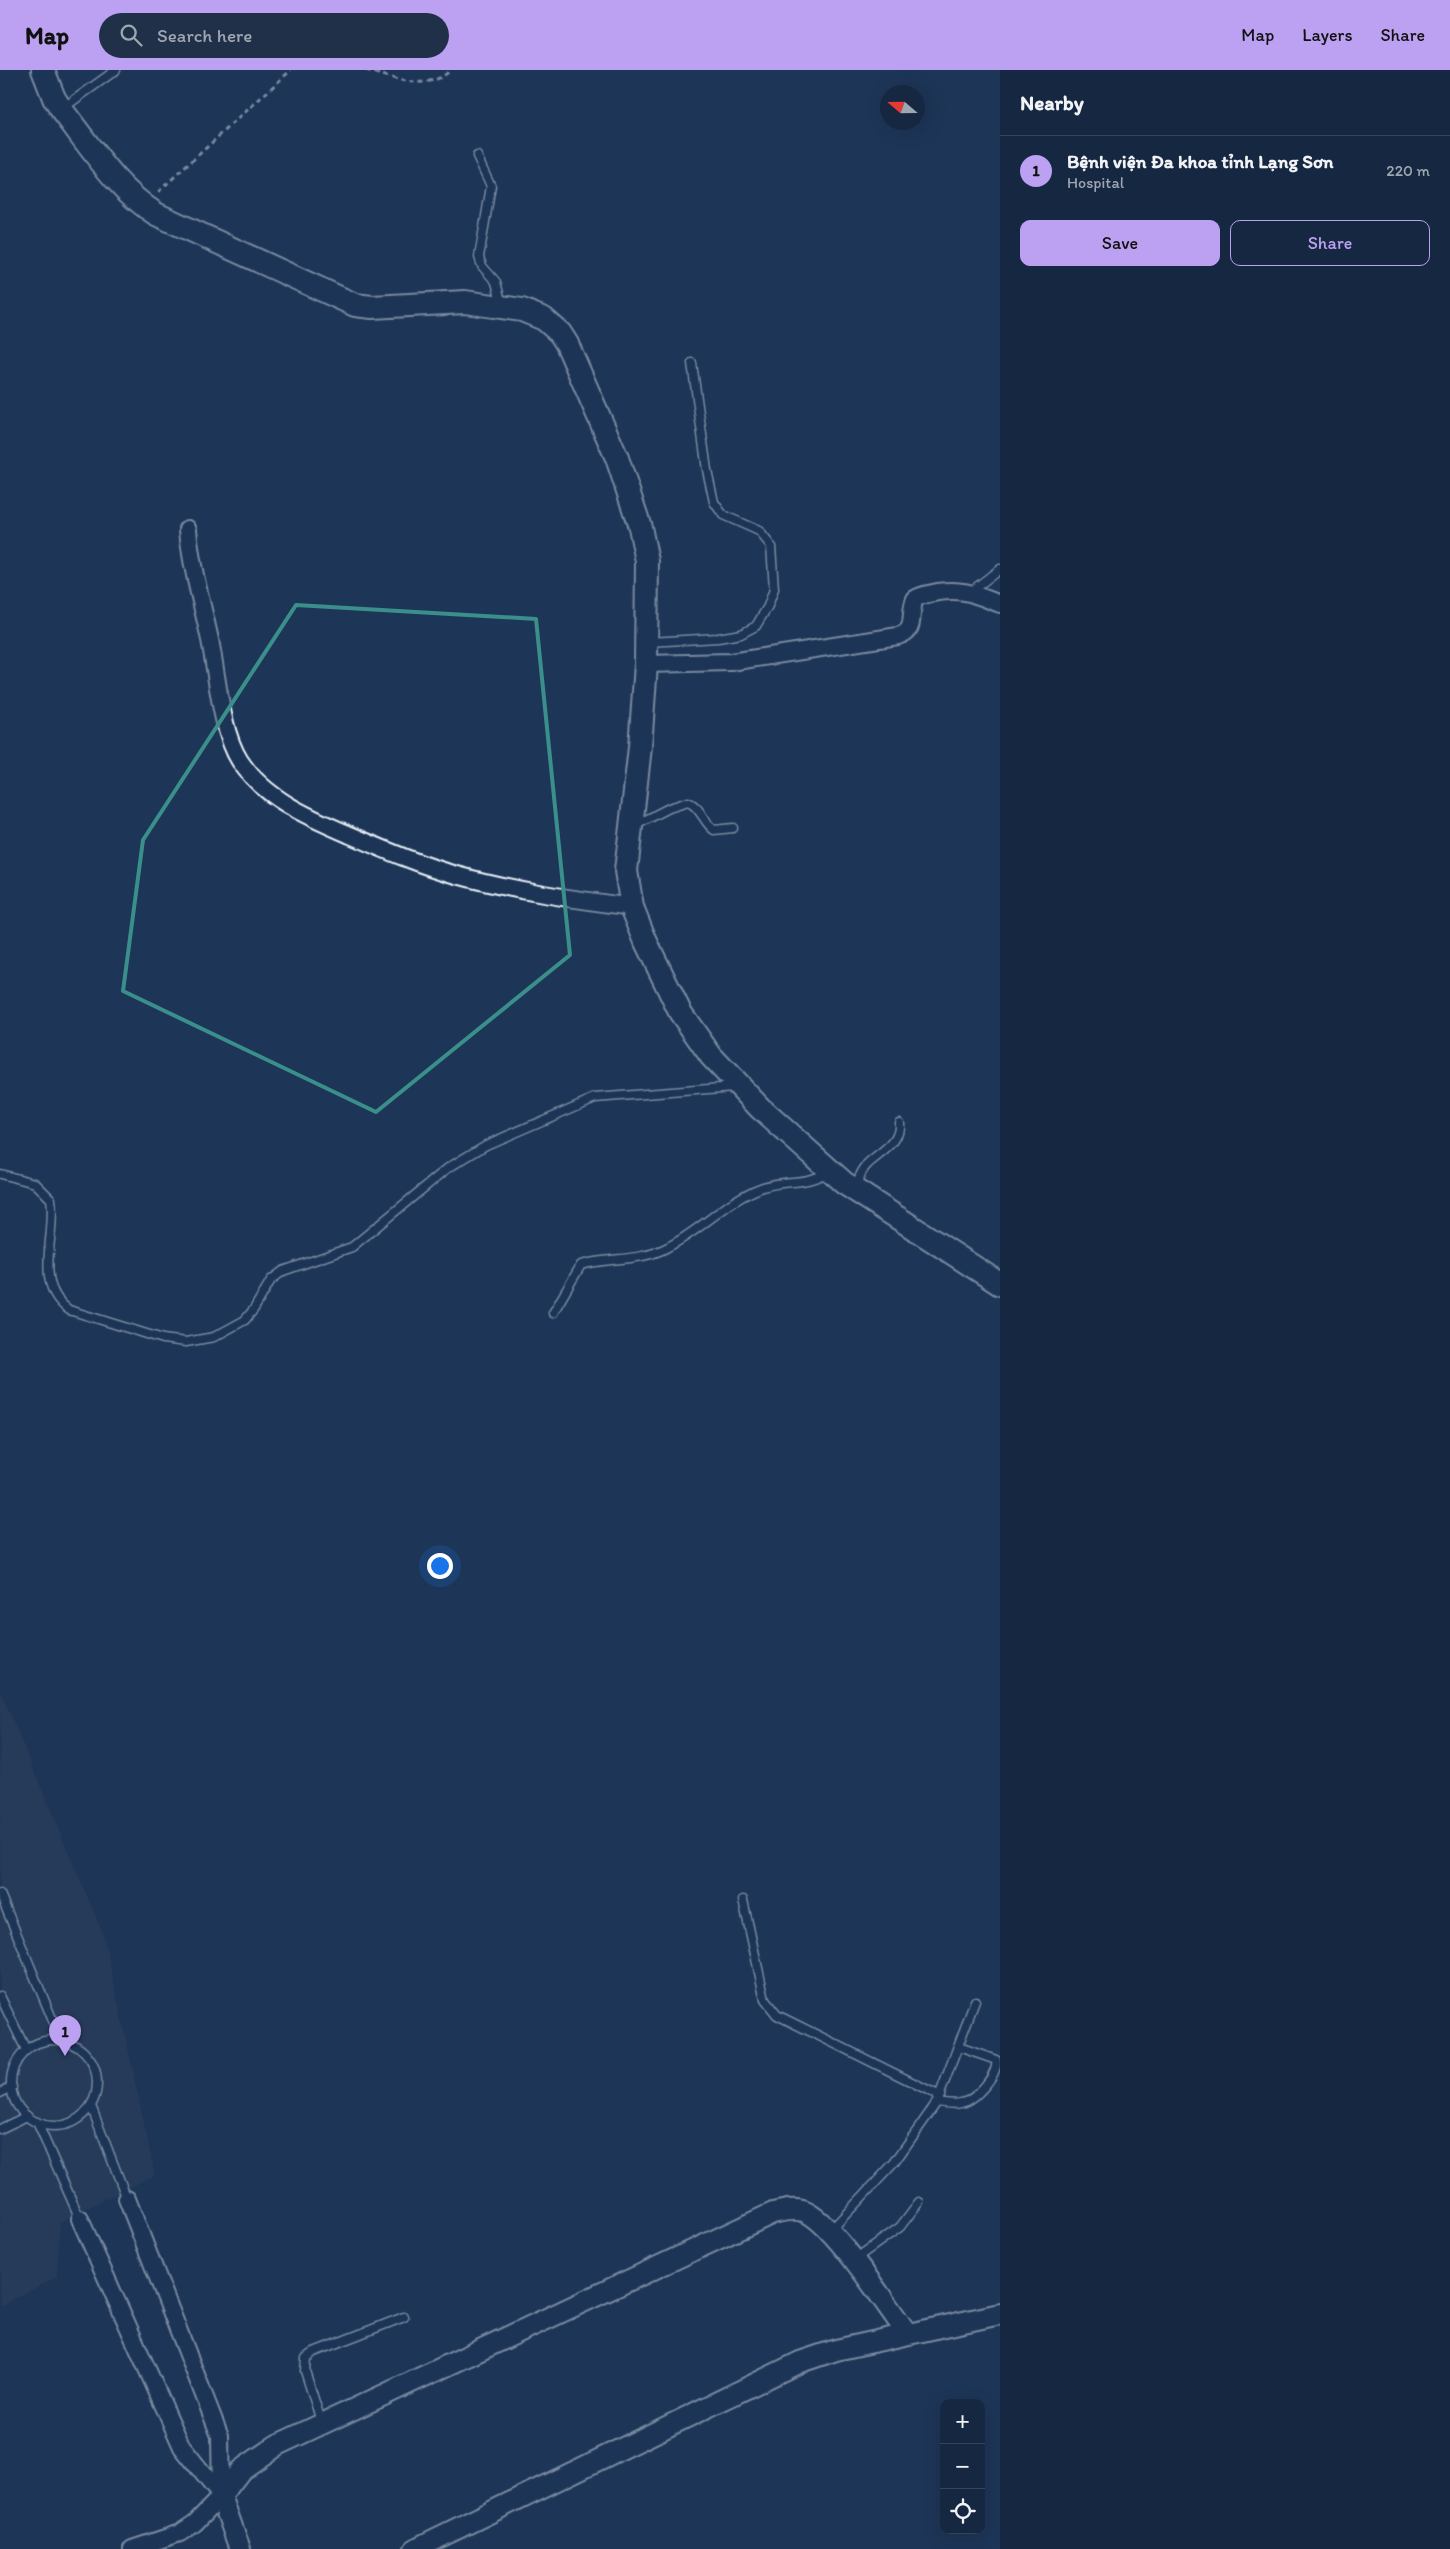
<!DOCTYPE html>
<meta charset="utf-8">
<style>
:root{--surface:#162841;--page:#1f3048;--text:#f1f3f6;--muted:#9ea6b1;--line:#35445a;--accent:#bca0f2}
body{margin:0;font-family:Itim,sans-serif;background:var(--page);color:var(--text)}
.controls{position:absolute;right:15px;bottom:15px;display:grid;overflow:hidden;border-radius:10px;box-shadow:0 5px 20px #0002}
.controls button{width:45px;height:45px;display:grid;place-items:center;padding:0;border:0;border-bottom:1px solid var(--line);background:var(--surface);color:var(--text);font:25px sans-serif}
.compass{position:absolute;left:880px;top:15px;width:45px;height:45px;border-radius:50%;background:var(--surface);box-shadow:0 5px 20px #0002;rotate:290deg}
.you{position:absolute;left:439px;top:1495px;width:18px;height:18px;margin:-12px;border:4px solid #fff;border-radius:50%;background:#1a73e8;box-shadow:0 0 0 8px #1a73e833}
.badge{display:grid;place-items:center;width:32px;height:32px;border-radius:50%;background:var(--accent);color:#111;font-size:16px;font-weight:700}
.pin{position:absolute;translate:-50% -41px;filter:drop-shadow(0 1px 2px #0008)}
.pin::after{content:'';position:absolute;top:26px;width:18px;height:15px;background:inherit;clip-path:polygon(0 0,100% 0,50% 100%)}
.list{margin:0;padding:0;list-style:none}
h2{display:flex;justify-content:space-between;align-items:center;height:65px;margin:0;padding:0 20px;font-size:21px}
h2 small{font-size:16px;font-weight:400;color:var(--muted)}
.list li{display:grid;grid-template-columns:32px 1fr auto;gap:15px;align-items:center;box-sizing:border-box;height:70px;padding:0 20px;border-top:1px solid var(--line)}
.list b{display:block;font-size:19px;white-space:nowrap}
.list p{margin:0;font-size:16px;white-space:nowrap;color:var(--muted)}
.list em{font-size:16px;font-style:normal;color:var(--muted)}
.actions{display:flex;gap:10px;padding:15px 20px}
.actions a{flex:1;padding:11px 0;border:1px solid var(--accent);border-radius:10px;text-align:center;font-size:18px;color:var(--accent)}
.actions .main{background:var(--accent);color:#111}
.icon{flex:none;width:28px;height:28px;fill:none;stroke:currentColor;stroke-width:2;stroke-linecap:round;stroke-linejoin:round}
.map{position:relative;flex:none;width:1000px;height:2479px;overflow:hidden}
header{display:flex;align-items:center;gap:30px;box-sizing:border-box;height:70px;padding:0 25px;background:var(--accent);color:#111}
header strong{font-size:24px}
nav{display:flex;gap:28px;margin-inline-start:auto;font-size:18px}
.search{width:350px;height:45px;background:var(--page);display:flex;align-items:center;gap:12px;box-sizing:border-box;padding:0 18px;border-radius:28px;color:var(--muted);font-size:19px}
main{display:flex}
aside{flex:1;background:var(--surface)}
.map>svg:first-child{display:block}
</style>
<header>
<strong>Map</strong>
<div class="search"><svg class="icon" aria-label="search" viewBox="0 0 24 24"><circle cx="10" cy="10" r="6"/><path d="M15 15l6 6"/></svg>Search here</div>
<nav><a>Map</a><a>Layers</a><a>Share</a></nav>
</header>
<main>
<div class="map">
<svg width="1000" height="2479" viewBox="0 0 1000 2479">
<rect width="100%" height="100%" fill="#1d3557"/>
<filter id="ink" filterUnits="userSpaceOnUse"><feTurbulence type="fractalNoise" baseFrequency=".02" numOctaves="2"/><feDisplacementMap in="SourceGraphic" scale="10" xChannelSelector="R" yChannelSelector="G"/><feConvolveMatrix kernelMatrix="1 2 1 2 8 2 1 2 1" color-interpolation-filters="sRGB"/></filter>
<g filter="url(#ink)">
<path fill="#32425d" d="M0,1620L104,1866L155,2105L60,2152L57,2207L0,2236Z"/>
<g fill="none" stroke-linecap="round" stroke-linejoin="round">
<defs>
<g id="service">
<path d="M63,38L116,0"/>
<path d="M477,86L491,116L479,187L482,196L496,212L502,235"/>
<path d="M970,522L1000,499"/>
<path d="M649,572L718,568L741,564L756,556L768,536L774,519L771,476L759,461L723,445L714,432L707,400L692,293"/>
<path d="M634,756L669,738L688,732C701,737 703,752 714,760L733,758"/>
<path d="M0,1104L35,1113L51,1129C57,1167 32,1214 69,1240L163,1269L186,1272L214,1267L245,1250L254,1239L271,1210L283,1201L352,1177L448,1098L486,1075L595,1028L734,1017"/>
<path d="M855,1118C858,1110 861,1100 868,1094C881,1082 901,1073 899,1052"/>
<path d="M553,1243L581,1195C609,1187 639,1192 666,1178C701,1161 726,1130 763,1117C786,1109 807,1116 828,1101"/>
<path d="M0,1824L61,1970"/>
<path d="M743,1830L765,1930L777,1945L940,2026"/>
<path d="M0,1926L26,1980"/>
<circle cx="54" cy="2013" r="43"/>
<path d="M0,2023L12,2017"/>
<path d="M937,2032C945,2033 953,2035 961,2033C975,2031 999,2004 996,1990L959,1977"/>
<path d="M91,2036L127,2129"/>
<path d="M37,2052L80,2149"/>
<path d="M0,2059L27,2046"/>
<path d="M831,2160L894,2093L937,2032L975,1931"/>
<path d="M855,2189L900,2157L919,2132"/>
<path d="M322,2354L305,2301L306,2288L314,2282L404,2247"/>
</g>
<g id="minor">
<path d="M188,459C191,498 202,532 210,570C217,604 221,662 240,691C264,728 308,747 348,764C383,779 420,795 457,805C514,821 573,829 632,837"/>
<path d="M646,594L731,592L898,566C918,560 908,544 915,529C922,524 930,524 938,522C964,518 976,525 1000,534"/>
<path d="M127,2129L220,2366L221,2426L195,2453L180,2463L132,2479"/>
<path d="M80,2149L182,2377L221,2426"/>
</g>
<g id="tertiary">
<path d="M240,2479L221,2426L241,2400L277,2375L773,2143C782,2141 793,2138 803,2141C832,2150 887,2237 907,2263"/>
<path d="M415,2479L800,2292L836,2280L1000,2244"/>
</g>
<path id="secondary" d="M43,0L54,28L61,39C90,76 116,119 156,144L355,235L372,237L465,232L522,240L544,249L560,263L567,274L617,388L640,457L647,491L646,594L640,677L626,801L632,837L646,872L680,942L711,986L760,1038L844,1113L1000,1214"/>
</defs>
<use href="#service" stroke="#e8f1f8" stroke-width="11"/>
<use href="#minor" stroke="#e8f1f8" stroke-width="20"/>
<use href="#tertiary" stroke="#e8f1f8" stroke-width="24"/>
<use href="#secondary" stroke="#e8f1f8" stroke-width="26"/>
<g stroke="#e8f1f8" stroke-width="3" stroke-dasharray="5 4" stroke-linecap="butt">
<path d="M366,0C394,8 426,23 451,0"/>
<path d="M158,122L291,0"/>
</g>
<use href="#service" stroke="#1d3557" stroke-width="8"/>
<use href="#minor" stroke="#1d3557" stroke-width="16"/>
<use href="#tertiary" stroke="#1d3557" stroke-width="20"/>
<use href="#secondary" stroke="#1d3557" stroke-width="22"/>
</g>
</g>
<path d="M0 0H1000V2479H0ZM296,535L536,549L570,885L376,1042L123,921L143,770Z" fill="#1d3557" fill-opacity=".55" fill-rule="evenodd"/>
<path fill="none" stroke="#3a8f8a" stroke-width="4" stroke-linejoin="round" d="M296,535L536,549L570,885L376,1042L123,921L143,770Z"/>
</svg>
<div class="controls">
<button>+</button>
<button>−</button>
<button><svg class="icon" aria-label="locate" viewBox="0 0 24 24"><circle cx="12" cy="12" r="6"/><path d="M12 2v4M12 18v4M2 12h4M18 12h4"/></svg></button>
</div>
<svg class="compass" viewBox="-18 -18 36 36"><path d="M0-13l5 13h-10z" fill="#e53935"/><path d="M0 13l5-13h-10z" fill="#9ea6b1"/></svg>
<div class="you"></div>
<div class="pin badge" style="left:65px;top:1986px">1</div>
</div>
<aside>
<h2>Nearby<small></small></h2>
<ul class="list">
<li><span class="badge">1</span><div><b>Bệnh viện Đa khoa tỉnh Lạng Sơn</b><p>Hospital</p></div><em>220 m</em></li>
</ul>
<div class="actions"><a class="main">Save</a><a>Share</a></div>
</aside>
</main>
